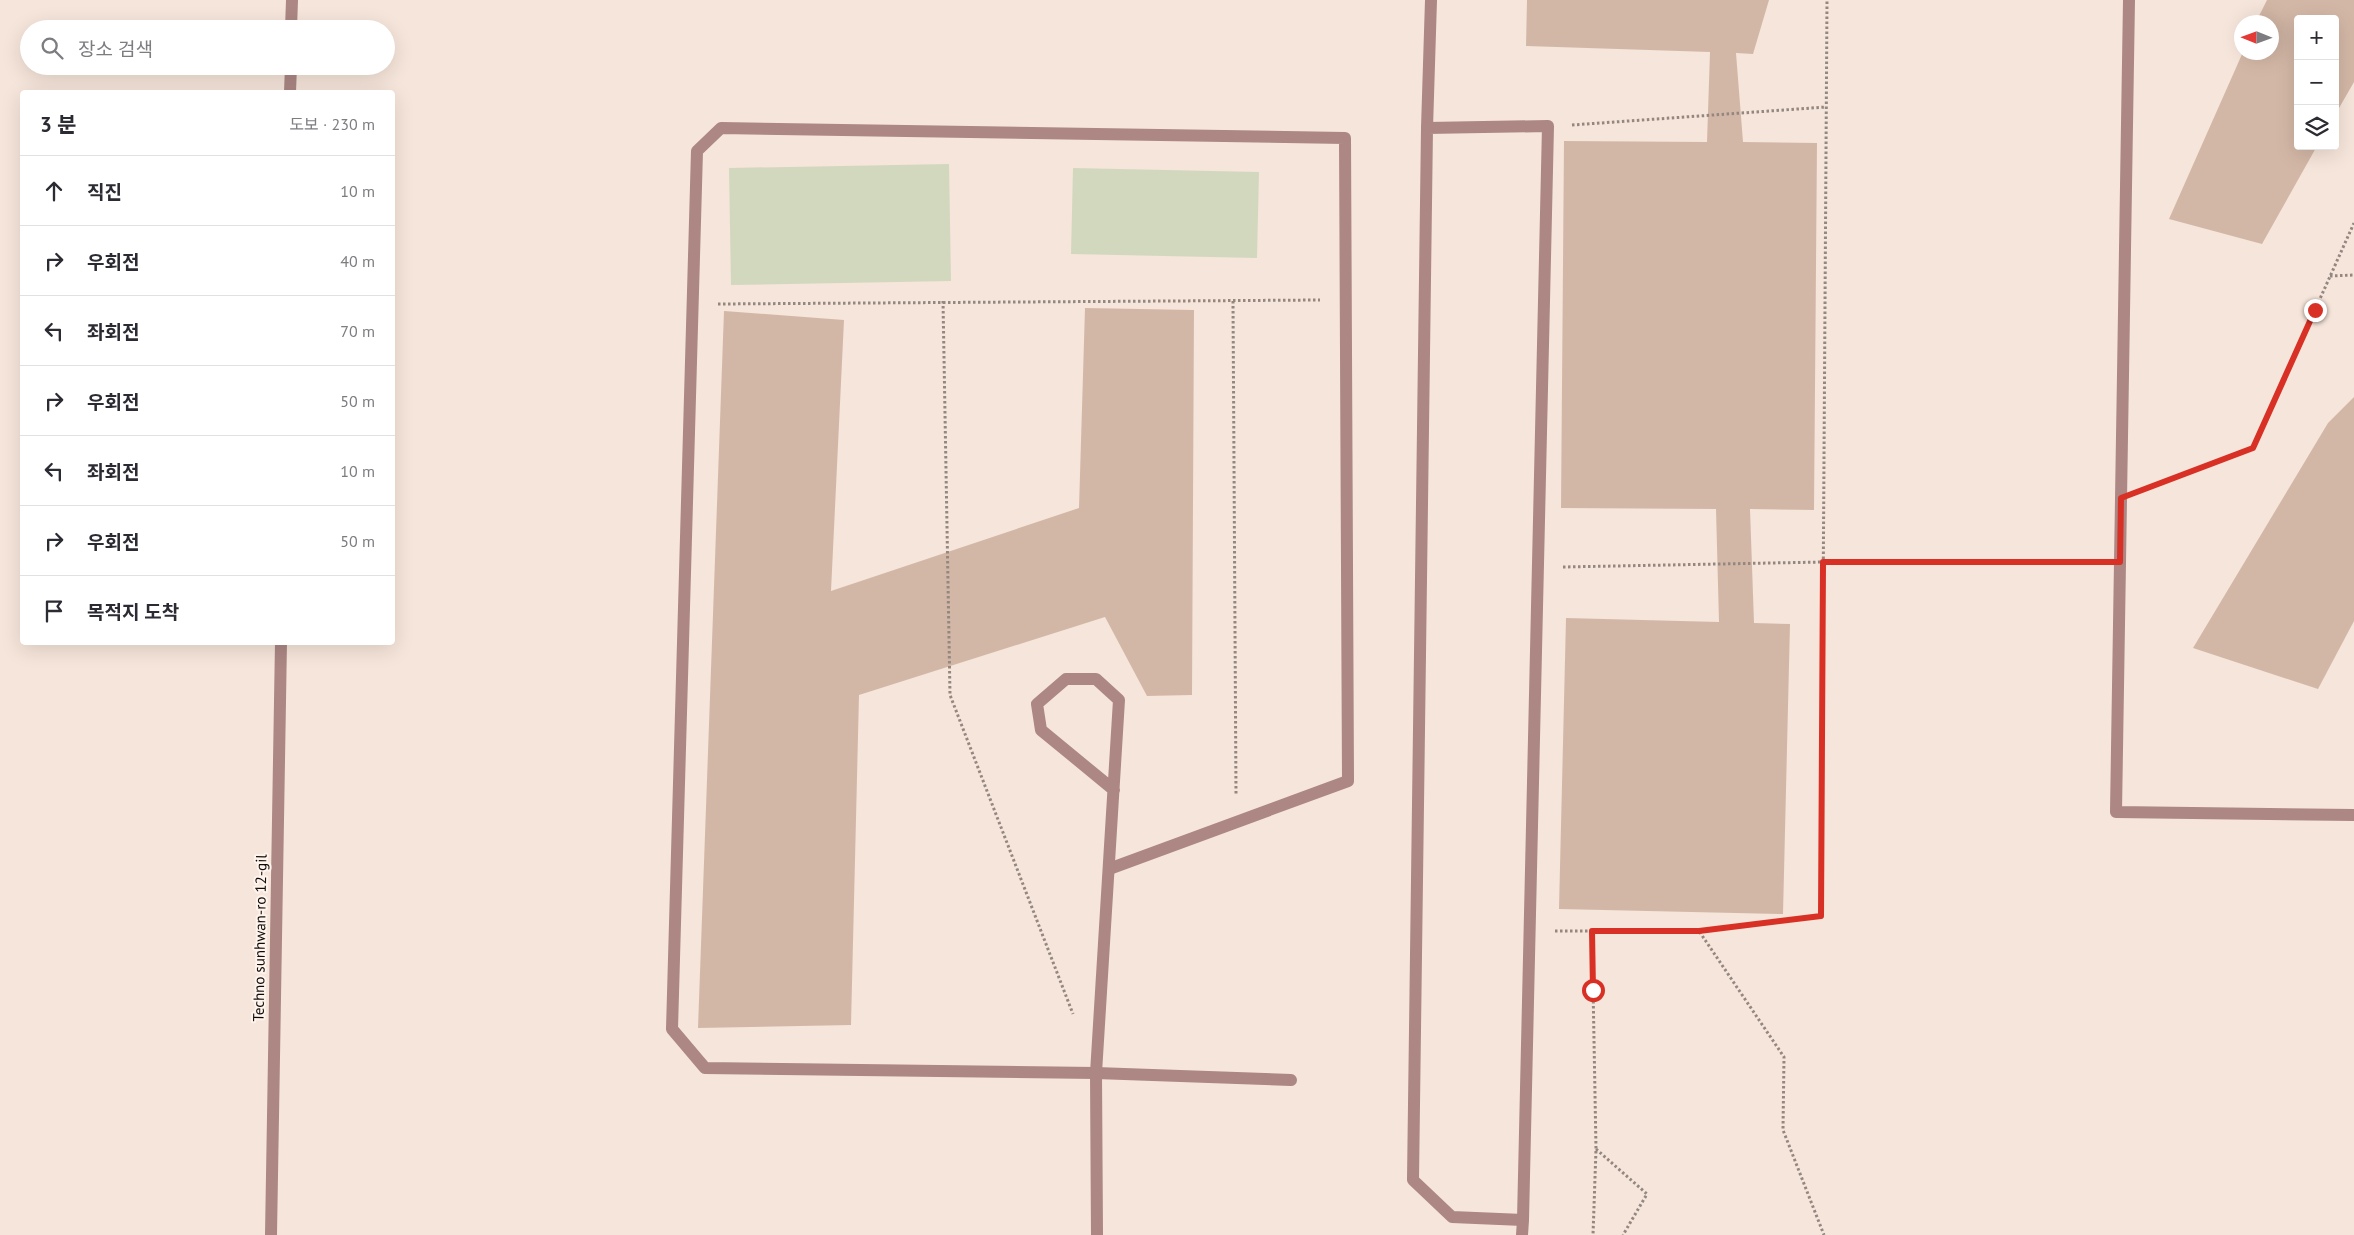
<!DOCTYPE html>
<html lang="ko">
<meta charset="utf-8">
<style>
:root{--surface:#fff;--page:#f2f2f3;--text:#2b2b33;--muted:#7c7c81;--line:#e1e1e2}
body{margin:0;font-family:"PT Sans","Noto Sans KR",sans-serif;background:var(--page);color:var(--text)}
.controls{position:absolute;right:15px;top:15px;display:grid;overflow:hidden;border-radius:5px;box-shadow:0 5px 20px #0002}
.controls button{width:45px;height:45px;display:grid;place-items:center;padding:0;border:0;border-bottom:1px solid var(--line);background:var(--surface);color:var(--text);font:25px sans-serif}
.compass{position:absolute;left:2234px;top:15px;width:45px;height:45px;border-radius:50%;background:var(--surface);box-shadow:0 5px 20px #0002;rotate:271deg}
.stop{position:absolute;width:15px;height:15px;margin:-11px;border:4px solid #d93025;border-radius:50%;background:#fff}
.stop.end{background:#d93025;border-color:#fff;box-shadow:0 1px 5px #0008}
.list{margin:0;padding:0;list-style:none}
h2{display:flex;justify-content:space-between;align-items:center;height:65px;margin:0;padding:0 20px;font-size:21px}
h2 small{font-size:16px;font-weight:400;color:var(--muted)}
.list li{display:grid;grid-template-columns:32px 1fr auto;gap:15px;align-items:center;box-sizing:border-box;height:70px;padding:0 20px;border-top:1px solid var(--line)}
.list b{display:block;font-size:19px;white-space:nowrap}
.list em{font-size:16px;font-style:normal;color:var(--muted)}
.icon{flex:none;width:28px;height:28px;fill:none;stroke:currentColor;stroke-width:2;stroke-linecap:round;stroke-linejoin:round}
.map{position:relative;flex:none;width:2354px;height:1235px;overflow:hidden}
.search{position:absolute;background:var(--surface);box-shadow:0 5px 20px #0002;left:20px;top:20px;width:375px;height:55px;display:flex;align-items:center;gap:12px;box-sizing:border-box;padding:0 18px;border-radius:28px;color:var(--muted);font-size:19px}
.panel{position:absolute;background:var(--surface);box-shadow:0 5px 20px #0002;left:20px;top:90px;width:375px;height:555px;border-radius:5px}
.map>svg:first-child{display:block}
</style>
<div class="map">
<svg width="2354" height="1235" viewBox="0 0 2354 1235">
<rect width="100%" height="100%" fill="#f6e5da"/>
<g fill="#d2d8be">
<path d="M949,164L951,281L731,285L729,168Z"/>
<path d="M1073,168L1259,172L1257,258L1071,254Z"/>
</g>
<g fill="#d3b7a6">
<path d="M1527,0H1769L1753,54L1736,53L1743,142L1817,143L1814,510L1750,509L1754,623L1790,624L1783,914L1559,909L1566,618L1719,622L1716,509L1561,508L1564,141L1707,142L1710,52L1526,46Z"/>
<path d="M2267,0H2354V82L2335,115V19H2298V146H2317L2262,244L2169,219L2243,52H2272V22H2256Z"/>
<path d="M1085,308L1194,310L1192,695L1147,696L1105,617L859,695L851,1025L698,1028L724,311L844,320L831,591L1079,508Z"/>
<path d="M2354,397V621L2318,689L2193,648L2328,423Z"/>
</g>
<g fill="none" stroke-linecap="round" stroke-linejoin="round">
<g stroke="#938780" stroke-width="3" stroke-dasharray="2.5 2.5" stroke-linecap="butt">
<path d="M1572,125L1826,107"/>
<path d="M2330,276L2354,275"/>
<path d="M943,301L950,695L1073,1014"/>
<path d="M1233,301L1236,794"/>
<path d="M718,304L1320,300"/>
<path d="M2145,489L2253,448L2354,223"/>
<path d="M1563,567L1823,562H2095"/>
<path d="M1555,931H1699L1784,1057L1783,1130L1824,1235"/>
<path d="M1592,931L1596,1149L1593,1235"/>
<path d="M1699,931L1821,916L1827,0"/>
<path d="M1596,1149L1647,1194L1623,1235"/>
</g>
<g stroke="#ac8784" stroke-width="12">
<path d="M2129,0L2116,812L2354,815"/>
<path d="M1427,128L1431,0"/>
<path d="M1109,869L1348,781L1345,138L721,128L697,151L672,1029L705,1068L1096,1073L1291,1080"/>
<path d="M1097,1235L1096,1073L1119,700L1096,679H1066L1037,704L1041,730L1114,790"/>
<path d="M1522,1235L1523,1220L1548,126L1427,128L1413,1180L1452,1217L1523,1220"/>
</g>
<g stroke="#ac8784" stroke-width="12">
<path d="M291,29L292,0"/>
<path d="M290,92L291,66"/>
<path d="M271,1235L281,642"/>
</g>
</g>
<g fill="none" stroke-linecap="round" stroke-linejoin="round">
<path stroke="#d93025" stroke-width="6" d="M1593,990L1592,931H1699L1821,916L1823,562H2120L2121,498L2253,448L2315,310"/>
</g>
<g text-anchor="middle" stroke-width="4" stroke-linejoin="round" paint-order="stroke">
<g font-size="15" fill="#0f0a07" stroke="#fef4ed">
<text transform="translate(260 938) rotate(-89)" y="5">Techno sunhwan-ro 12-gil</text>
</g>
</g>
</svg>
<div class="controls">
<button>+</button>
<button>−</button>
<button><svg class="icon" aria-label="layers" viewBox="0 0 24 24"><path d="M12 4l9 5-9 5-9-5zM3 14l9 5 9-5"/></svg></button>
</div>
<svg class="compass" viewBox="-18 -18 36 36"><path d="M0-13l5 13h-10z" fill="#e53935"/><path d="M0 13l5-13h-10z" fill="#7c7c81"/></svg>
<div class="stop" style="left:1593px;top:990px"></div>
<div class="stop end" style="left:2315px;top:310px"></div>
<div class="search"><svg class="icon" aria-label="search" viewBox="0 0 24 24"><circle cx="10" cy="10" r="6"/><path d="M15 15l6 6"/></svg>장소 검색</div>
<section class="panel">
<h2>3 분<small>도보 · 230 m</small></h2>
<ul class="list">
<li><svg class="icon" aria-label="ahead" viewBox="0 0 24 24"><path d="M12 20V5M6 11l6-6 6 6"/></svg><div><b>직진</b></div><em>10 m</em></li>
<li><svg class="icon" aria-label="right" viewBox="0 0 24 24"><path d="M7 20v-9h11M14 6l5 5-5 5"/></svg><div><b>우회전</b></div><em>40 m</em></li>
<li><svg class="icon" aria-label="left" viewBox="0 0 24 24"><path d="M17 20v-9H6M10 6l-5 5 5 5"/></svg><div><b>좌회전</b></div><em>70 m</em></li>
<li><svg class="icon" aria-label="right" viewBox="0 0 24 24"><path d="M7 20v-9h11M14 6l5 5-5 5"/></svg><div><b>우회전</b></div><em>50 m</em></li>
<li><svg class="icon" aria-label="left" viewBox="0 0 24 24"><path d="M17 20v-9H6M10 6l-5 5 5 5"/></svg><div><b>좌회전</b></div><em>10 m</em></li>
<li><svg class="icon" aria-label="right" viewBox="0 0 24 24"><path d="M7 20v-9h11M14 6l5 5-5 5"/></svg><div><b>우회전</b></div><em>50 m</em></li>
<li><svg class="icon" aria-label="arrive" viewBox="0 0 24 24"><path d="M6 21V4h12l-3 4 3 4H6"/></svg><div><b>목적지 도착</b></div></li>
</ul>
</section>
</div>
